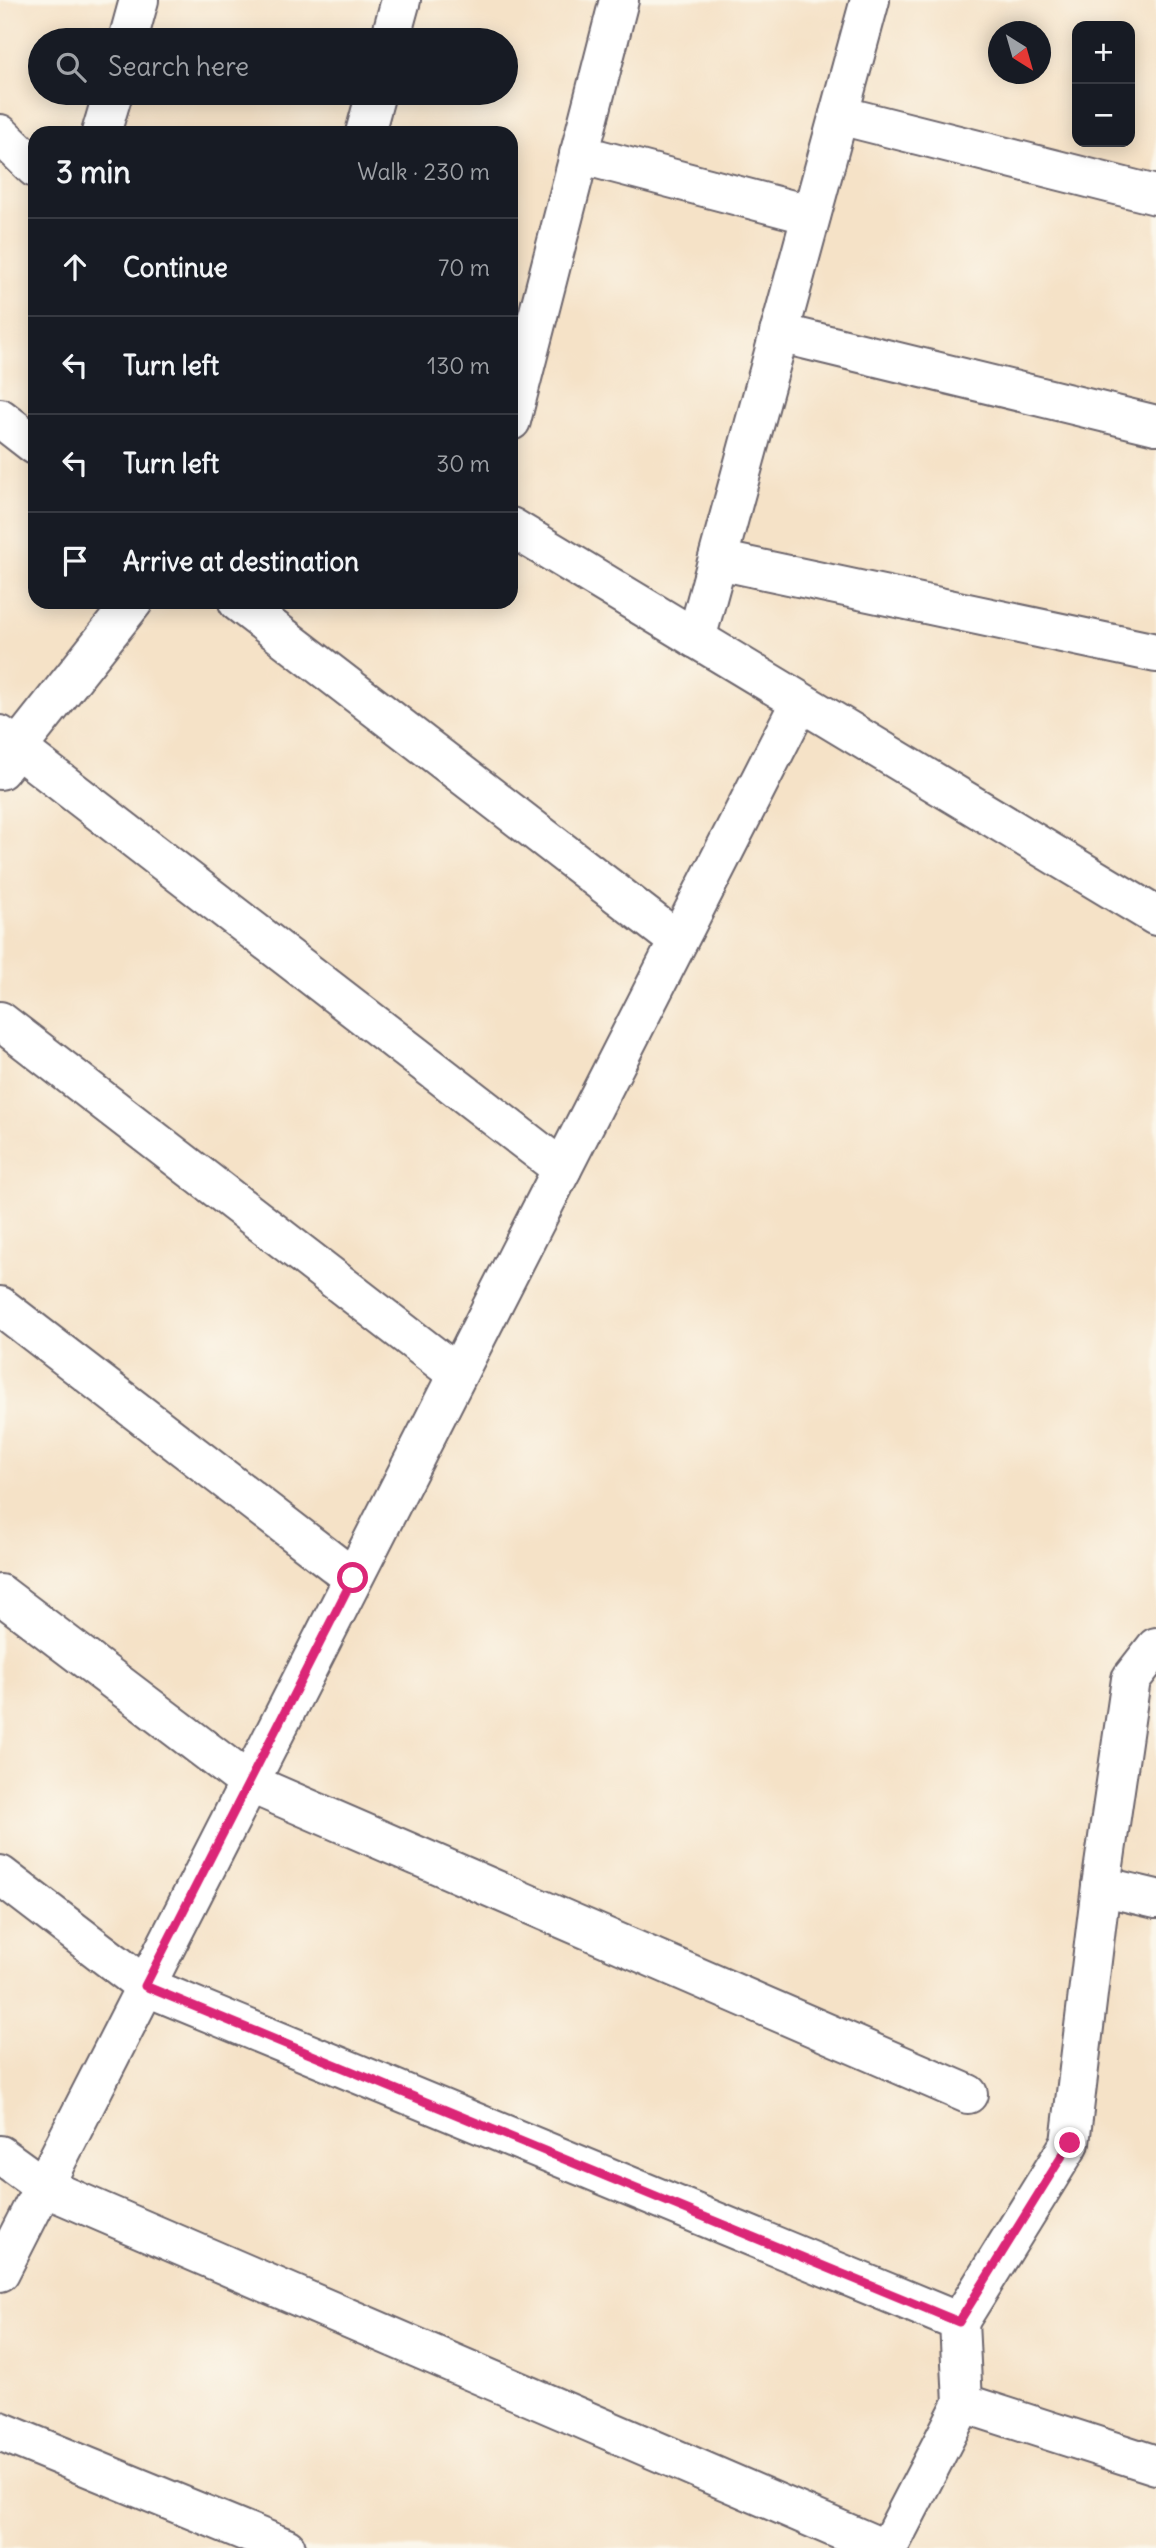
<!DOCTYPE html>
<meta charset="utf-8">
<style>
:root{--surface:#171b24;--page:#242831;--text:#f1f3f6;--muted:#9ea1a6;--line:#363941}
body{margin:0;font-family:Delius,sans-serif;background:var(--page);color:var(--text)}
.controls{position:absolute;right:21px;top:21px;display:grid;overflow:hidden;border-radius:14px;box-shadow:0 4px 18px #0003}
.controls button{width:63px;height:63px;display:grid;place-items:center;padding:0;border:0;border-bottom:2px solid var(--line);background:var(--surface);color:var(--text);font:35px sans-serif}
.compass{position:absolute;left:988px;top:21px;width:63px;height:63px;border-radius:50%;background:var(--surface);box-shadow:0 4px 18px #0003;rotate:143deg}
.stop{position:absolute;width:21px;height:21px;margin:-16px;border:5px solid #db2777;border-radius:50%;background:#fff}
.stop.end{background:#db2777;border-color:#fff;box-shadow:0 2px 7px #0008}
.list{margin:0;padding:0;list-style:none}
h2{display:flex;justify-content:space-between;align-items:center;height:91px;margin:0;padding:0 28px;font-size:30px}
h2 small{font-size:23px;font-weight:400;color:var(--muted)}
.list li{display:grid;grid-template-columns:46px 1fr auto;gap:21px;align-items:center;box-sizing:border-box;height:98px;padding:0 28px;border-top:2px solid var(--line)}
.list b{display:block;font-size:26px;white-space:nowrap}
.list em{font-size:23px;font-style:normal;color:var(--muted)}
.icon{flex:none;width:38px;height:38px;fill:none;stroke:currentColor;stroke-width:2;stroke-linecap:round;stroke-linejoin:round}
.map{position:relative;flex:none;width:1156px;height:2548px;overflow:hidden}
.search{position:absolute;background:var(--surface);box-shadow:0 4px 18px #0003;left:28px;top:28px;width:490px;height:77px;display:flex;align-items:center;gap:18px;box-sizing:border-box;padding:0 24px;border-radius:38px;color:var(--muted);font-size:26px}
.panel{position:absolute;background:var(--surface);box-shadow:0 4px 18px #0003;left:28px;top:126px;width:490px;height:483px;border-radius:21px}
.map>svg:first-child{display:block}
</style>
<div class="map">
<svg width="1156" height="2548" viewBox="0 0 1156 2548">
<rect width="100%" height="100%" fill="#fbf7ec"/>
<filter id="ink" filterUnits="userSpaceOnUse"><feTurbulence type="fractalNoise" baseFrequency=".0143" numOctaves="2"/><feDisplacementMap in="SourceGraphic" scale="14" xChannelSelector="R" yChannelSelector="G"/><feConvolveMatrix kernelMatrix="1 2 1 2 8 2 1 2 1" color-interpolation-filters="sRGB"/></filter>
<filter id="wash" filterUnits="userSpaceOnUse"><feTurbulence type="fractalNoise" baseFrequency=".00686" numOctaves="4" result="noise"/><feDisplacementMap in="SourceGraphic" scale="28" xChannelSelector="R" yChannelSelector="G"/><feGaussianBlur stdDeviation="1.57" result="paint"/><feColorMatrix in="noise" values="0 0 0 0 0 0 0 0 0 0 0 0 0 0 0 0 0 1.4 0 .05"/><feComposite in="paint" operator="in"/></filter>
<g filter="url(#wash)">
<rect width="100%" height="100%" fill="#f5e2c7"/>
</g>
<g filter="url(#ink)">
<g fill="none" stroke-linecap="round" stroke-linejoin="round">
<defs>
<g id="minor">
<path d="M128,40L139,0"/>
<path d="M390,40L401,0"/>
<path d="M839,115L1156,195"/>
<path d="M101,133L113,93"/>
<path d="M365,133L376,93"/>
<path d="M0,134L35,168"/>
<path d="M579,154L811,215"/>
<path d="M779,333L1156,425"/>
<path d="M0,418L35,445"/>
<path d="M511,421L619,0"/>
<path d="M511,527L1156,916"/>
<path d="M718,560L1156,653"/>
<path d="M238,602L678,941"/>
<path d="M696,639L870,0"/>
<path d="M0,735L562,1169"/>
<path d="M0,770L133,602"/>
<path d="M0,1021L457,1374"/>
<path d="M0,1306L353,1578"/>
<path d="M0,1594L249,1783L968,2094"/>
<path d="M0,1875L145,1986L959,2322L963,2403L888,2548"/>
<path d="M1101,1886L1156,1899"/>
<path d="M0,2155L44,2187L882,2548"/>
<path d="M0,2272L800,702"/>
<path d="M959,2322L1070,2143L1101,1886L1131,1679L1156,1647"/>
<path d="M963,2403L1156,2465"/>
<path d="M0,2431L286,2548"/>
</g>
</defs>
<use href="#minor" stroke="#6c656c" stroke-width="42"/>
<use href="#minor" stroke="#fff" stroke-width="38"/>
</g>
</g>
<g fill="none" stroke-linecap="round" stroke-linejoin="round" filter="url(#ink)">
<path stroke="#db2777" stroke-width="9" d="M353,1578L145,1986L959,2322L1070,2143"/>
</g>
</svg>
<div class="controls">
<button>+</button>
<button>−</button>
</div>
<svg class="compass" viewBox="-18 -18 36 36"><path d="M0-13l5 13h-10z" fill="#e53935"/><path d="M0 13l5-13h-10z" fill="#9ea1a6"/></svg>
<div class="stop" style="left:353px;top:1578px"></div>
<div class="stop end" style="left:1070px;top:2143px"></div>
<div class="search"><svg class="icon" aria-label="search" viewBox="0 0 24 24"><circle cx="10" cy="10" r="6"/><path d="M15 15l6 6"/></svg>Search here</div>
<section class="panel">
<h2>3 min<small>Walk · 230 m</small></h2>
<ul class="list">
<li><svg class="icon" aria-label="ahead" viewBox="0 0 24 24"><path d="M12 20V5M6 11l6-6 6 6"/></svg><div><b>Continue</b></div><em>70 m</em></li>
<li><svg class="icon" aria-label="left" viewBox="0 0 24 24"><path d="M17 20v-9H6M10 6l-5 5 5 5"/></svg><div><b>Turn left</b></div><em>130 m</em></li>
<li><svg class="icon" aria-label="left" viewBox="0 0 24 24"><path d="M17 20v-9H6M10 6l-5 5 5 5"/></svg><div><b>Turn left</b></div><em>30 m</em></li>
<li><svg class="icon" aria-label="arrive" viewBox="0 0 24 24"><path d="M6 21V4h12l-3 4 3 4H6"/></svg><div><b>Arrive at destination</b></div></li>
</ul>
</section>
</div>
